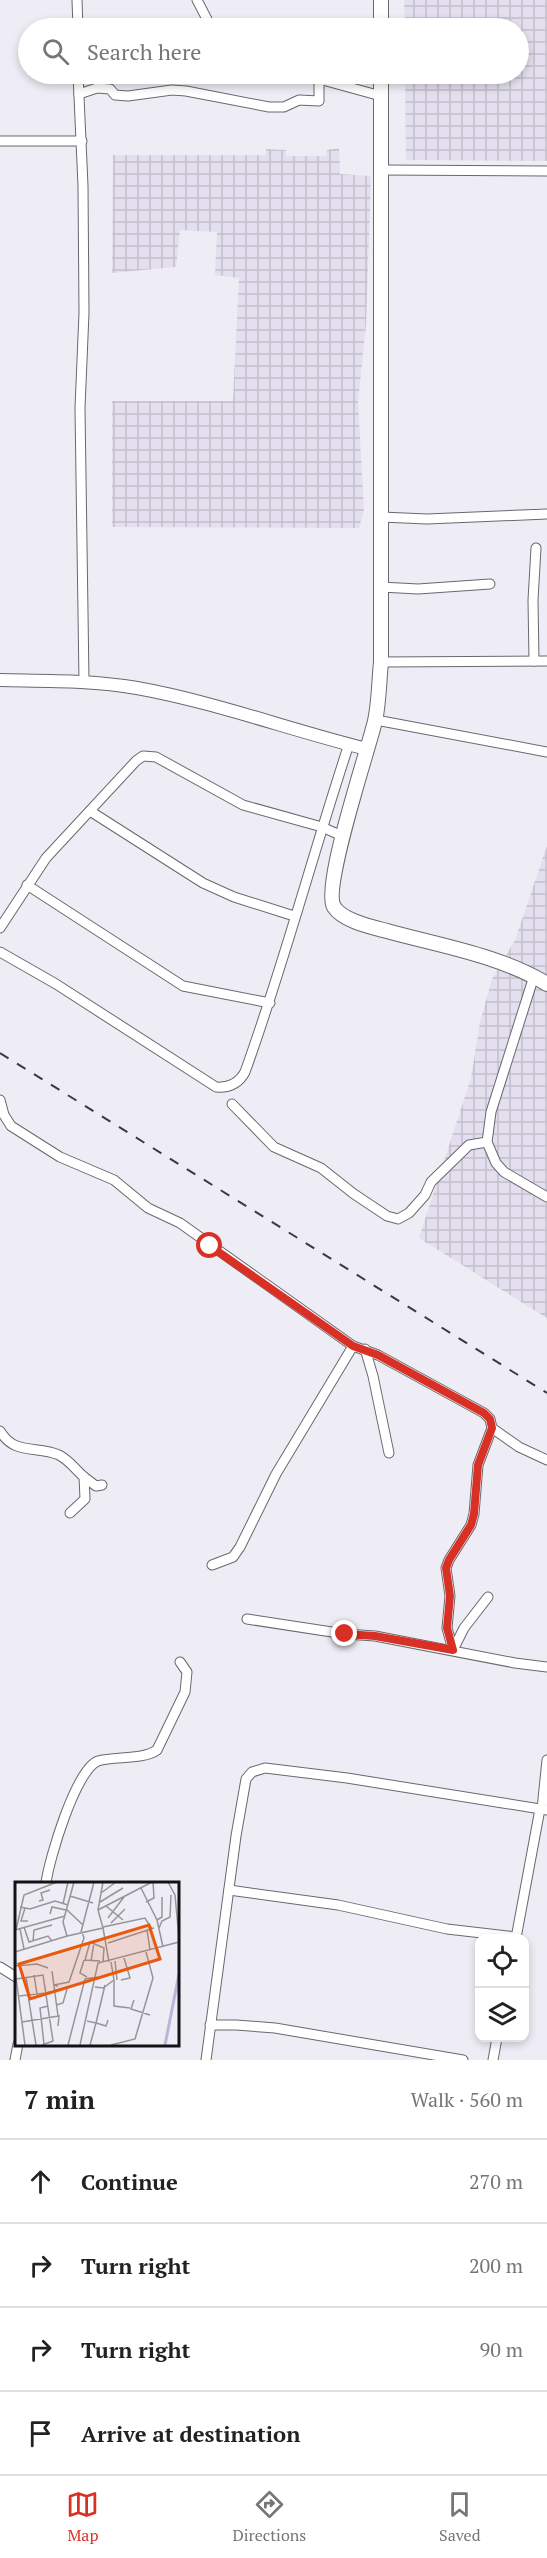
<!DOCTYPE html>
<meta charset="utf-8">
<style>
:root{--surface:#fff;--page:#f6f6f6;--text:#222;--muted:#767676;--line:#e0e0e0;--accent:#d93025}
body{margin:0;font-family:"PT Serif",serif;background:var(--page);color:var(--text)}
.controls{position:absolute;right:18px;bottom:18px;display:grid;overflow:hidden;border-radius:12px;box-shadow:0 3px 9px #0003}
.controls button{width:54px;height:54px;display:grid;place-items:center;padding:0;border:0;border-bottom:2px solid var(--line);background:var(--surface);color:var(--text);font:30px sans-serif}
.stop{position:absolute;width:18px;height:18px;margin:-14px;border:4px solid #d93025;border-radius:50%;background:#fff}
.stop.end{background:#d93025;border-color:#fff;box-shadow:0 2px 6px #0008}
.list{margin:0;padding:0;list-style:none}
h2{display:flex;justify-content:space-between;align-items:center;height:78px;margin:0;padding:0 24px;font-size:26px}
h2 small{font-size:20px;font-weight:400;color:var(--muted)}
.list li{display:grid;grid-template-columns:39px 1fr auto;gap:18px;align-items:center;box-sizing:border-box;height:84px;padding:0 24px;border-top:2px solid var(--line)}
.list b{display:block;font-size:22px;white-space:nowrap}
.list em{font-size:20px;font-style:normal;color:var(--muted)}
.icon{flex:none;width:33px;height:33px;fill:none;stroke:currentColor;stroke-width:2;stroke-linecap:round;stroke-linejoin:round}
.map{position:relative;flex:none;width:547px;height:2060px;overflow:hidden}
.search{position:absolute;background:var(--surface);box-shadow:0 3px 9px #0003;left:18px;right:18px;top:18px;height:66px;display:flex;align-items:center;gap:15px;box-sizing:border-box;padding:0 21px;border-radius:33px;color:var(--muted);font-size:22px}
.sheet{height:414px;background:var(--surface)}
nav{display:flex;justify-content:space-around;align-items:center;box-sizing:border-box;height:84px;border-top:2px solid var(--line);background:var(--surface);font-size:16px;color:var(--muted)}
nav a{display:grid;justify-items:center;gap:3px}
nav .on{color:var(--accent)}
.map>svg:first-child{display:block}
</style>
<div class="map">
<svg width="547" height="2060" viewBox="0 0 547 2060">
<defs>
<pattern id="industrial-grid" width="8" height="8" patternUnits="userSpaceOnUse" patternTransform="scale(1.5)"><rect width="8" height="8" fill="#e3dfee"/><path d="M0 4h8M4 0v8" fill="none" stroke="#c2becb"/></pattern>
</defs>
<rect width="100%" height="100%" fill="#eeecf4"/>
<g fill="url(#industrial-grid)">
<path d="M404,0H547V161L406,160L405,74H518V28H405Z"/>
<path d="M339,148L340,174L371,176L366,325L358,402L364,510L359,528L112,527V401H233L239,278L215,275L217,232L180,230L176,267L112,273L113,155H266V149L286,150V156H326L327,150Z"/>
<path d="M547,846V1318L419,1238L471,1078L480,1022L492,979L515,940Z"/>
</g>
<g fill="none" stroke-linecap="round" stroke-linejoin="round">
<defs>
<g id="minor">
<path d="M77,0L78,28"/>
<path d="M197,0L211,27"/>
<path d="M174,28L195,24L215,28"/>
<path d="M78,74L83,186L84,313L80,408L84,681"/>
<path d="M312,74L319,79L381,96"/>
<path d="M79,94L97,88L110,89L115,95L128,96L172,90L186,91L269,107H284L299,100L319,101V79"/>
<path d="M0,141H82"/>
<path d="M382,170L547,171"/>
<path d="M381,517L427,519L547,514"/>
<path d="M381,587L418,589L490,584"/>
<path d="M534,661L533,600L536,548"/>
<path d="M381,662L547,661"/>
<path d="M376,720L547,752"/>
<path d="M90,811L203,883L234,897L294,916"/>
<path d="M27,885L183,986L270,1003"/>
<path d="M0,928L46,858L136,761L143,756L156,757L243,805L322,827L342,836"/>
<path d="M0,952L56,984L216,1087C229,1088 239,1083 245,1072C284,964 313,853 349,744"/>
<path d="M534,976L491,1112L487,1142L496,1163L504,1172L547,1197"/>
<path d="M0,1100L4,1115L11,1126L60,1157L114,1180L148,1208L180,1223L353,1346L378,1355L484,1413L490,1419L492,1428L478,1465L474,1514L471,1525L449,1560L446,1568L450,1596L447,1628L453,1650L464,1628L488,1597"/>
<path d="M232,1104L274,1147L321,1168L354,1194L387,1216L398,1219L409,1213L425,1195L431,1182L469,1145L487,1142"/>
<path d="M365,1349L373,1376L389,1453"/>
<path d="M492,1428L519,1447L547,1460"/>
<path d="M0,1431C15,1456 37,1445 59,1455C69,1460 76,1470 84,1477L85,1499L70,1513"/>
<path d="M84,1477L96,1486L102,1485"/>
<path d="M212,1565L233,1557L240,1547L276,1474L353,1346"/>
<path d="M247,1619L345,1634L375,1636L515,1663L547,1667"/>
<path d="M542,1809L547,1760"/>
<path d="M46,1883C49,1859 76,1769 98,1761C115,1756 143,1760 157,1750L185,1692L187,1672L180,1662"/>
<path d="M229,1890L338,1905L447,1929L516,1937"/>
<path d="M516,1938L540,1809"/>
<path d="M0,1967L16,1977"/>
<path d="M210,2025H236L275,2028L463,2060"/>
<path d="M15,2060L18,2044"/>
<path d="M206,2060L236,1836L246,1779L252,1772L265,1768L347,1778L547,1810"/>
<path d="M493,2060L497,2038"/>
</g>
<path id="tertiary" d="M0,680C46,681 91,680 137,688C215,702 290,730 367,749"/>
<g id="secondary">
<path d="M381,0V28"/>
<path d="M381,74V662C379,682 379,703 375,721C368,751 322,887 334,907C343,921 372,927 387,931C441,946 499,955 547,984"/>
</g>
</defs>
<use href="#minor" stroke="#6a686f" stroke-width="11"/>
<use href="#tertiary" stroke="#6a686f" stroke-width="14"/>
<use href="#secondary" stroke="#6a686f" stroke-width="16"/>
<use href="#minor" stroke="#fff" stroke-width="9"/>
<use href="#tertiary" stroke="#fff" stroke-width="12"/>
<use href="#secondary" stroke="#fff" stroke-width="14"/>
<path stroke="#3a393d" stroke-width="2" stroke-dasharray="10 10" stroke-linecap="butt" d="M0,1053L547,1393"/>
</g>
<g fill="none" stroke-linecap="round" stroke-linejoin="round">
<path stroke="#d93025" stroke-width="8" d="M210,1246L353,1346L378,1355L484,1413L490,1419L492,1428L478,1465L474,1514L471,1525L449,1560L446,1568L450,1596L447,1628L453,1650L375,1636L345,1634"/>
</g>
<g transform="translate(15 1882)">
<rect width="164" height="164" fill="#eeecf4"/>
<path fill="none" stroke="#beb3d9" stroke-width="3" d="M150,163L164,92"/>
<path fill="none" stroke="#96959b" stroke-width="1.5" d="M59,0L48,40L52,54L88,46L94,80M153,0L160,13L164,56M126,6L142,38L148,65M86,11L101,0M55,14L78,21M24,19L28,18L26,11L35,8M85,20L108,6M131,20L139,16L138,0M48,22L53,0M91,24L108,38M5,25L15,27L40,19L53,23M10,26L6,39H13M51,27L68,43M83,28L88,0M35,32L37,25L51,28M93,36L109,15M142,38L147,35V15M96,41L110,27M9,45L14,60L33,54L37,59M88,45L130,36L137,47M88,46L83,28L137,0M144,46L147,39L155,35L156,13M5,47L9,67M0,48L50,34M1,48L9,13L42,0M132,48L135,68M66,50L79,0M18,59L19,48L37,43M93,61L139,46M0,63L1,84M0,70L52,54M69,78L65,91L72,95M76,79L79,61M85,79L70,78L75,60L89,66L88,80M100,79L102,98M0,84L22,82L33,86M0,88L10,163M37,89L43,134M19,93L22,112M11,95L14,113M1,97L28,93L38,159L27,163M99,98V124L115,126M106,98L115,96L109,76M90,103L81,141L91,144L93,138M43,104L39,103L54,100L69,56L67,50M80,105L88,106L99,98L96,80M31,111L53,105M13,113L21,163M4,114L31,111M119,118L116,127L135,133M41,123L48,121L52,107M72,139L81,141L75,163M7,140L44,134L43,144M29,162L25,126L33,124M53,163L70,97L82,95M65,163L83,81L164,60M96,163L120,157L138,96L131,70"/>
<path fill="#e8590c" fill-opacity="0.15" stroke="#e8590c" stroke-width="3" d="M134,43L145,77L15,117L4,82Z"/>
<rect width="164" height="164" fill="none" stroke="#131315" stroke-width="3"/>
</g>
</svg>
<div class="controls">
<button><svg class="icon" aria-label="locate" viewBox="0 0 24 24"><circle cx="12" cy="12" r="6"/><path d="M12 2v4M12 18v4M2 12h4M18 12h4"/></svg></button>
<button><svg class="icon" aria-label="layers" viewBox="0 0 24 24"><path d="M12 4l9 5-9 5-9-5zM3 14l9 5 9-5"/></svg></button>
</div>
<div class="stop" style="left:210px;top:1246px"></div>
<div class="stop end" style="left:345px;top:1634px"></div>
<div class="search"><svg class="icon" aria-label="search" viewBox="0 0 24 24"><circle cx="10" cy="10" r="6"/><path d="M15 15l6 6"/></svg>Search here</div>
</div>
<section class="sheet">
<h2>7 min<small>Walk · 560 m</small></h2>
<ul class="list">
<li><svg class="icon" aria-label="ahead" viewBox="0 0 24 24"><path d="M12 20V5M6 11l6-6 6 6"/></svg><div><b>Continue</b></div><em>270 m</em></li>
<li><svg class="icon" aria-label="right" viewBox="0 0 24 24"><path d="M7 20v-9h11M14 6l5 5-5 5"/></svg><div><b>Turn right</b></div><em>200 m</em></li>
<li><svg class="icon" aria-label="right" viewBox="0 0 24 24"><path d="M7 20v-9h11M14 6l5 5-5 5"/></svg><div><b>Turn right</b></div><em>90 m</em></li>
<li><svg class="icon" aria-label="arrive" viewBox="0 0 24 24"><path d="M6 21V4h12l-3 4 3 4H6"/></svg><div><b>Arrive at destination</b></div></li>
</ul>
</section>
<nav>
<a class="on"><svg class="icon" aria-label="map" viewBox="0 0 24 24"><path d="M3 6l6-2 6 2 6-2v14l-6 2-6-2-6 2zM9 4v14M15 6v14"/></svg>Map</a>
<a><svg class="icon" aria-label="directions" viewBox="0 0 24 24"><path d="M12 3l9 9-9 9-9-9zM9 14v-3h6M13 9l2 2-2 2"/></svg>Directions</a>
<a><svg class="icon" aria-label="saved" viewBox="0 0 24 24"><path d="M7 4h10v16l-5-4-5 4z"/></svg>Saved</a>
</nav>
